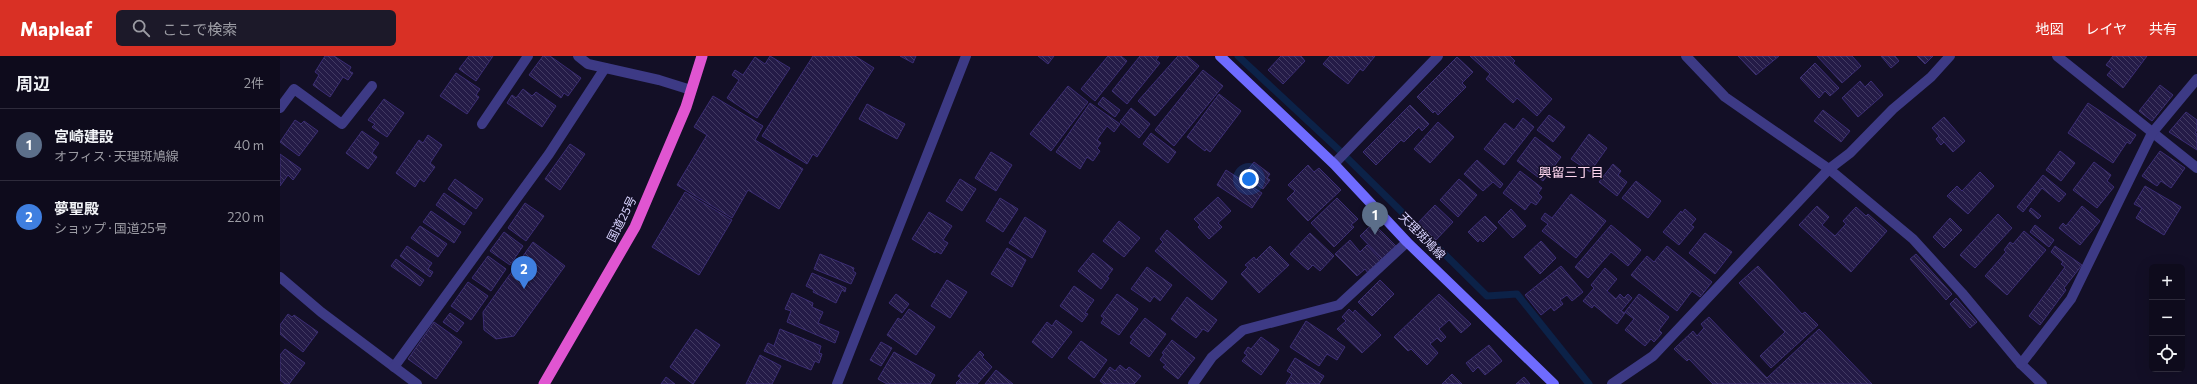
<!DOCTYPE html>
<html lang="ja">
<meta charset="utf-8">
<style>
:root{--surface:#0e0b1c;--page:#1c1929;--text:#f1f3f6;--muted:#9b9ba3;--line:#2e2b3b;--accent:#d93025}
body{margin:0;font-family:Commissioner,"Noto Sans JP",sans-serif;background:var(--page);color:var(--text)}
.controls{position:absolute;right:12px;bottom:12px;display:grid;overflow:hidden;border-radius:6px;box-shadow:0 4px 16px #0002}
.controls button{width:36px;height:36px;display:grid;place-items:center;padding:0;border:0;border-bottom:1px solid var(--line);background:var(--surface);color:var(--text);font:20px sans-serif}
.you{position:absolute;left:969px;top:123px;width:14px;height:14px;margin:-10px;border:3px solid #fff;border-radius:50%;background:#1a73e8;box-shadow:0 0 0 6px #1a73e833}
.badge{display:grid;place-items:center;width:26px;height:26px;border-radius:50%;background:var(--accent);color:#fff;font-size:13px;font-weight:700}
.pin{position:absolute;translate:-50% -33px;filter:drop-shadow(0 1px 2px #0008)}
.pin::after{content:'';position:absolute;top:21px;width:14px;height:12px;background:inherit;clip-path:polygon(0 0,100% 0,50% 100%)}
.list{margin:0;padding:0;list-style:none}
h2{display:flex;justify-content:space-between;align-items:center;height:52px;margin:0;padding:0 16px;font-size:17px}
h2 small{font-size:13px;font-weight:400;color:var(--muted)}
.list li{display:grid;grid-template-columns:26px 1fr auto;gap:12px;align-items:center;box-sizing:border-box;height:72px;padding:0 16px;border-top:1px solid var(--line)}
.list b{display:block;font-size:15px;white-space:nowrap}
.list p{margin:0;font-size:13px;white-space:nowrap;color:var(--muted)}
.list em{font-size:13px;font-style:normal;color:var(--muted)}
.icon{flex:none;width:22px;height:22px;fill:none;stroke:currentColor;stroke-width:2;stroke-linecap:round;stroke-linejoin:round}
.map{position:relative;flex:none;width:1917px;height:328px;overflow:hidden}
header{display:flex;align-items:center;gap:24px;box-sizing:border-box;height:56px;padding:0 20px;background:var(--accent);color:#fff}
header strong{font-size:19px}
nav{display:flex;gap:22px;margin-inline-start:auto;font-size:14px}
.search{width:280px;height:36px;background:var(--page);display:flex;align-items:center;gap:10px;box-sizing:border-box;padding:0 14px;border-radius:6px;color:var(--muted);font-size:15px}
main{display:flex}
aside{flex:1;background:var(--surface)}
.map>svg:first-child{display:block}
</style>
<header>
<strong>Mapleaf</strong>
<div class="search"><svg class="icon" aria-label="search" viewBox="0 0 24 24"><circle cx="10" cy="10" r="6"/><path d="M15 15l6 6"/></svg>ここで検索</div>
<nav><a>地図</a><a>レイヤ</a><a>共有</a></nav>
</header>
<main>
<aside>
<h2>周辺<small>2件</small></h2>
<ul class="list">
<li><span class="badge" style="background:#5c6f8a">1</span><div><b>宮崎建設</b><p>オフィス · 天理斑鳩線</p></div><em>40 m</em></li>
<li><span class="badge" style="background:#3f7fe0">2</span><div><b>夢聖殿</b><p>ショップ · 国道25号</p></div><em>220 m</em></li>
</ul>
</aside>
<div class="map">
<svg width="1917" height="328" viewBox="0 0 1917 328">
<defs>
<pattern id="building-back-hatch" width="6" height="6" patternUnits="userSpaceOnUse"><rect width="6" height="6" fill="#241b47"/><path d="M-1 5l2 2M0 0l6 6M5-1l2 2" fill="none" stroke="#433b63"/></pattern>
</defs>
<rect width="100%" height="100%" fill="#130f26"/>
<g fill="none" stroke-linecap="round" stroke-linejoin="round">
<path stroke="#0c2248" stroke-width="7" d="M958,0L1059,94L1207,240L1237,238L1309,328"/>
</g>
<g fill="url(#building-back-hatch)" stroke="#3b2d73">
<path d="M45,0H54L71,11L69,15L73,17L68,24L63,21L50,41L33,29L39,19L35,16Z"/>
<path d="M189,0H213L196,25L179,13Z"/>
<path d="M263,0H270L301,22L288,40L284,37L281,42L249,19Z"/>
<path d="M490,0L510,12L477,62L447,42L459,24L452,19L455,14L463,19L475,1L485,8Z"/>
<path d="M533,0H575L594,12L537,101L533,98L527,108L482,80Z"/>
<path d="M620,0H636L633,7Z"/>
<path d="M758,0H774L768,8Z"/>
<path d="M828,0H841L847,5L815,45L801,33Z"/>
<path d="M860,0H879L876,4L880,7L847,48L832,35Z"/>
<path d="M898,0H907L919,10L875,60L858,45Z"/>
<path d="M1001,0H1021L1025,5L1003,28L988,14Z"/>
<path d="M1050,0H1095L1083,15L1080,13L1068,28L1043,8Z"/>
<path d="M1190,0H1230L1235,5L1233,7L1272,43L1257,60L1237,42L1233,47L1206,23L1210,18Z"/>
<path d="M1458,0H1499L1476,19Z"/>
<path d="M1537,0H1572L1581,10L1562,27Z"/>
<path d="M1601,0H1615L1619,5L1611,12Z"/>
<path d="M1637,0H1653L1645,8Z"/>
<path d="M1833,0H1867L1843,32L1827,19L1832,13L1826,9Z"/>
<path d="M1177,1L1193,16L1182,27L1186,31L1158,59L1155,55L1153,57L1137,41Z"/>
<path d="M1535,7L1559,32L1550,40L1545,35L1539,42L1520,22Z"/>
<path d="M923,14L943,30L894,90L875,74Z"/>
<path d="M176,17L200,33L196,39L199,41L187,58L160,40Z"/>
<path d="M1580,25L1585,31L1591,25L1603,39L1578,61L1562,42Z"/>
<path d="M1880,29L1893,39L1872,65L1859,55Z"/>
<path d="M788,30L808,46L771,95L750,78Z"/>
<path d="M243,33L252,40L256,36L276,50L262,71L227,47L232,39L236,42Z"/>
<path d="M939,38L961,55L930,96L926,93L925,95L907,81Z"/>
<path d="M433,40L483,70L475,84L523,113L499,153L468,134L452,162L397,129L427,79L414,71Z"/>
<path d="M823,41L840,54L835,61L818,48Z"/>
<path d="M104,43L124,57L107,81L92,71L95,68L88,64Z"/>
<path d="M810,47L840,68L834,76L827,70L817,84L821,87L817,92L820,95L813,105L807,101L800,113L776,96Z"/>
<path d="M1808,47L1856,79L1850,88L1847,86L1833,107L1788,77Z"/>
<path d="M587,48L625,68L617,83L579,63Z"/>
<path d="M1130,49L1149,68L1142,75L1139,71L1124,86L1121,84L1096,109L1083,96Z"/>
<path d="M851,52L870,68L859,82L840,66Z"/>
<path d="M1543,54L1570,75L1561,86L1534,65Z"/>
<path d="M1906,56L1917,64V74L1915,77L1917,78V94L1889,76Z"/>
<path d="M1269,59L1285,71L1273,86L1257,74Z"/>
<path d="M1664,61L1685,85L1673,96L1664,86L1661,89L1656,83L1659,80L1652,72Z"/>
<path d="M1243,62L1254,71L1224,109L1204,93L1225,67L1234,74Z"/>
<path d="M15,64L21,68L24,65L38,75L19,100L0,86Z"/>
<path d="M1158,66L1174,81L1150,107L1134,93Z"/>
<path d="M82,75L99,87L92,97L97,101L88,113L66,97Z"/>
<path d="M871,77L896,96L888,107L863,88Z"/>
<path d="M1309,78L1327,92L1310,116L1291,103Z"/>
<path d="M148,79L162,89L150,107L155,111L144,126L140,123L135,131L116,117L139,84L143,87Z"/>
<path d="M1255,81L1281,101L1263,125L1237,105Z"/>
<path d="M290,88L305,98L280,134L265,123Z"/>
<path d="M1780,95L1795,107L1781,125L1766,114Z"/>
<path d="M1880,95L1905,112L1891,132L1881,125L1877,130L1862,120Z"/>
<path d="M711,96L732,109L716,135L695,122Z"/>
<path d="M0,98L21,113L13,124L8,119L0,130Z"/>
<path d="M1197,104L1223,128L1220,132L1213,126L1203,135L1184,118Z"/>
<path d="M974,106L990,118L987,122L990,124L983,133L964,119Z"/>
<path d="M1814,106L1831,119L1827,125L1834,131L1817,152L1793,134Z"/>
<path d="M1333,108L1341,115L1338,119L1347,126L1337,140L1319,126Z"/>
<path d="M1028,109L1034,116L1039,112L1061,134L1028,165L1007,143L1015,135L1008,129Z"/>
<path d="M946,114L982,137L972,152L937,129Z"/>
<path d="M1240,115L1262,132L1258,137L1262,141L1256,149L1251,146L1245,154L1223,137Z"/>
<path d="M1700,116L1714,130L1688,158L1667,140L1677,130L1682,135Z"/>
<path d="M1763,119L1786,138L1779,146L1762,132L1743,156L1737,151Z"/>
<path d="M175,123L203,143L196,153L168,133Z"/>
<path d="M680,123L696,133L682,155L666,145Z"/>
<path d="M1179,123L1197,139L1178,161L1160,144Z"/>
<path d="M1356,125L1381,145L1368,162L1342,142Z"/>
<path d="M1865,130L1901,151L1884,179L1856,162L1862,152L1854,148Z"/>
<path d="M405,136L452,164L419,219L372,191Z"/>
<path d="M164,137L192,157L184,169L156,149Z"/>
<path d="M1291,138L1326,165L1296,202L1262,175L1268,168L1261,163L1265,157L1272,162Z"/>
<path d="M938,141L951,155L938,167L942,171L929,183L918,171L920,169L914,163Z"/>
<path d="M720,142L738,153L723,176L706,165Z"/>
<path d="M1057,142L1078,163L1071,169L1074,171L1054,191L1031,167Z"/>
<path d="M245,147L264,160L246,185L228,172Z"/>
<path d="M1155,149L1173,166L1154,186L1136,169Z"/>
<path d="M1537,150L1549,161L1542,169L1555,180L1566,168L1563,165L1576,151L1586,160L1588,158L1607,175L1571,216L1519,169Z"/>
<path d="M1802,150L1820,165L1800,189L1779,172L1783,167L1786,170Z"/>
<path d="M1751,152L1761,160L1758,163L1749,155Z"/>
<path d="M1231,153L1246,170L1233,182L1218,166Z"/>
<path d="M1405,153L1416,163L1411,169L1414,171L1399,189L1383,176L1401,155L1402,157Z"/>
<path d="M151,155L181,176L174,187L143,166Z"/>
<path d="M649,156L672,170L663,184L668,187L661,198L656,195L655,197L632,183Z"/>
<path d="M1718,158L1732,172L1695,212L1680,199Z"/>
<path d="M1205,160L1217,172L1203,186L1200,183L1198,186L1188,176Z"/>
<path d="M745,161L766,175L752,202L729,187Z"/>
<path d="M1670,162L1682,174L1664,192L1653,181Z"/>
<path d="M839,165L860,182L844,201L823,185Z"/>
<path d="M1093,167L1116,190L1102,203L1080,180Z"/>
<path d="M1331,169L1361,194L1348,210L1331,196L1308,222L1295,211Z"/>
<path d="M1755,169L1774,184L1769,191L1750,176Z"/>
<path d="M140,170L167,188L158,201L131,182Z"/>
<path d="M887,174L947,226L932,244L875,195L883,186L880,183Z"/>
<path d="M1744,175L1766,194L1727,239L1705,220L1726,196L1724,194L1730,186L1733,188Z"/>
<path d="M224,176L243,190L230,209L210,195Z"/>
<path d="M1030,177L1054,200L1040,215L1033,209L1028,214L1010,198Z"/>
<path d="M1425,177L1452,196L1435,218L1409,197Z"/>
<path d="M1070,184L1080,196L1087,189L1101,204L1088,217L1085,213L1077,220L1055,198Z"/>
<path d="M1261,185L1276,202L1260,218L1244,201Z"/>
<path d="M253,186L285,210L234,280L216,283L204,274L203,256Z"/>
<path d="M127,190L152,207L148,213L153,216L150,221L120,200Z"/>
<path d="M990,190L1009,209L979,237L961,218L968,211L965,209L974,201L976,204Z"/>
<path d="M1387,190L1432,226L1420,241L1412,235L1397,255L1351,219L1367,200L1374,206Z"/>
<path d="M1775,190L1802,209L1784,232L1786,234L1760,269L1749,260L1785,211L1781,208L1783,206L1771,196Z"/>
<path d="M727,192L746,204L732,231L711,218Z"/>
<path d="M813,197L833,213L827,221L829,222L821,233L798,215Z"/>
<path d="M540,198L574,212L573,215L576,217L571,228L534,213Z"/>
<path d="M1636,198L1672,238L1666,244L1630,203Z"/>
<path d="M208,200L226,213L211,235L192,222Z"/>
<path d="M116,203L144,224L140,230L111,210Z"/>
<path d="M1281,210L1303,236L1292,245L1287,239L1280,244L1283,248L1274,255L1271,251L1261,259L1245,239Z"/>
<path d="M1478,210L1522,258L1525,256L1538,269L1491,312L1480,300L1505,276L1459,227Z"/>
<path d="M867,211L892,229L880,245L874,240L870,246L851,233Z"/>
<path d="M1325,212L1337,223L1327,235L1336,243L1340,238L1344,242L1348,238L1352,242L1341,255L1345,257L1337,268L1314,249L1312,252L1303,245L1314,232L1311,229Z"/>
<path d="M532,217L566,232L565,236L562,234L556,247L533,236L534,234L526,230Z"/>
<path d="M667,224L687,236L670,262L651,250Z"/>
<path d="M1100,224L1114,238L1092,260L1078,246Z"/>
<path d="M188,226L208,240L191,264L171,250Z"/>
<path d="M794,230L814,244L805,257L808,258L802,266L780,250Z"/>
<path d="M512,237L533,247L532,251L543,256L538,267L559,276L555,287L507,266L511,255L505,253Z"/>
<path d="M616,238L629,248L622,257L609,247Z"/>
<path d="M837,238L858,253L839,279L821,267L824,262L821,260Z"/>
<path d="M1159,238L1191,268L1181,277L1169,264L1159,273L1166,281L1161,286L1157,282L1150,288L1158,297L1147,309L1131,293L1128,295L1114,281Z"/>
<path d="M1359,238L1389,261L1379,274L1382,277L1374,286L1371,283L1365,290L1345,274L1354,263L1345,256Z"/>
<path d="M907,241L937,264L928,276L923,273L916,282L891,263Z"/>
<path d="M1676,242L1697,266L1690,272L1670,248Z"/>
<path d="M629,253L655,271L636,299L607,279L618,262L621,264Z"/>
<path d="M1069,253L1073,257L1075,254L1101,279L1082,297L1057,273L1066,265L1062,261Z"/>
<path d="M170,257L184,267L177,276L163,266Z"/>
<path d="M8,258L12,261L14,259L38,276L23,296L0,278V269Z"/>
<path d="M1429,261L1487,322L1539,273L1592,328H1433L1409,303L1407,305L1394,293L1413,275L1417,280L1424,272L1421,268Z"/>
<path d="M865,262L886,278L869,301L850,287L853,283L850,281Z"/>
<path d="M776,264L792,276L772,302L752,286L767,266L772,270Z"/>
<path d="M1026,265L1065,291L1057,304L1047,298L1039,310L1010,291Z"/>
<path d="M154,266L182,286L156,323L128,303Z"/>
<path d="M416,273L440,289L413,328L390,311Z"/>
<path d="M500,273L541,290L539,297L542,298L539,307L535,305L531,314L484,295L488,287L494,290Z"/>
<path d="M981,281L999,294L981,319L962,305L967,299L964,297L968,291L971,293Z"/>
<path d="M892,284L915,302L898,323L883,311L886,309L880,304L884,298L882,297Z"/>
<path d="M801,285L827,304L814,322L788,302Z"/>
<path d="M601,286L612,292L601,310L590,304Z"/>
<path d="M1209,289L1222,305L1205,319L1198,311L1193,316L1186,307Z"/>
<path d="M5,293L25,307L9,328H5L0,324V299Z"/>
<path d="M700,295L704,299L702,301L712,311L697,328H677L676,327L681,322L678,320Z"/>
<path d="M614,296L655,319L650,328H607L598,323Z"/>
<path d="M480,299L501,310L492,328H466Z"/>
<path d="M1015,302L1044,320L1039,328H1006L1012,318L1007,315Z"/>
<path d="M840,309L846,314L849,311L861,320L854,328H824L820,325L830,311L835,315Z"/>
<path d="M716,314L733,328H705Z"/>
<path d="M1172,318L1182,328H1162Z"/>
<path d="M386,321L395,328H381Z"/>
<path d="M1244,321L1250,328H1236Z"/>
</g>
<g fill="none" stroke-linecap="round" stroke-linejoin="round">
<g stroke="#3d3a85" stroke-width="10">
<path d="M298,0L308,8L379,24L411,34"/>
<path d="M1406,0L1445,41L1549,113L1633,183L1682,237L1741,308L1762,328"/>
<path d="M1777,0L1917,112"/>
<path d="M0,52L14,33L62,68L92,30"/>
<path d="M202,68L248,0"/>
<path d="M1054,108L1158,0"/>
<path d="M0,221L41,256L137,328"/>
<path d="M1741,308L1791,243L1872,77L1917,23"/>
<path d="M114,311L269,98L325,12"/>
<path d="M557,328L686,0"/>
<path d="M913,328L932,301L963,274L1059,249L1127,186"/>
<path d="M1332,328L1373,300L1549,113L1570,97L1613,53L1651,21L1670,0"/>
</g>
<path stroke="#6f6bff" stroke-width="10" d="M940,0L1054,108L1127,186L1274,328"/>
<path stroke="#e055d1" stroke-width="11" d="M264,328L355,171L406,51L422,0"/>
</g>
<g text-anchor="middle" stroke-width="3" stroke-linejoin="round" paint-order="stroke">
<g font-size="12" fill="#d9d4ff" stroke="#130f26">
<text transform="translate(342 163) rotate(-63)" y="4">国道25号</text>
<text transform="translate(1142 180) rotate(46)" y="4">天理斑鳩線</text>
</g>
<g font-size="13" fill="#ffd6f0" stroke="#130f26">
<text x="1291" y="121">興留三丁目</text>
</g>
</g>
</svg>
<div class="controls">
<button>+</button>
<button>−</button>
<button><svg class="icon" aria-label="locate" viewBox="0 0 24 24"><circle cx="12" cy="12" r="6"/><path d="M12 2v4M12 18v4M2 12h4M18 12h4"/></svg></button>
</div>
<div class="you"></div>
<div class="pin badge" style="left:1095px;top:179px;background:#5c6f8a">1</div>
<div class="pin badge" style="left:244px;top:233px;background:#3f7fe0">2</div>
</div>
</main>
